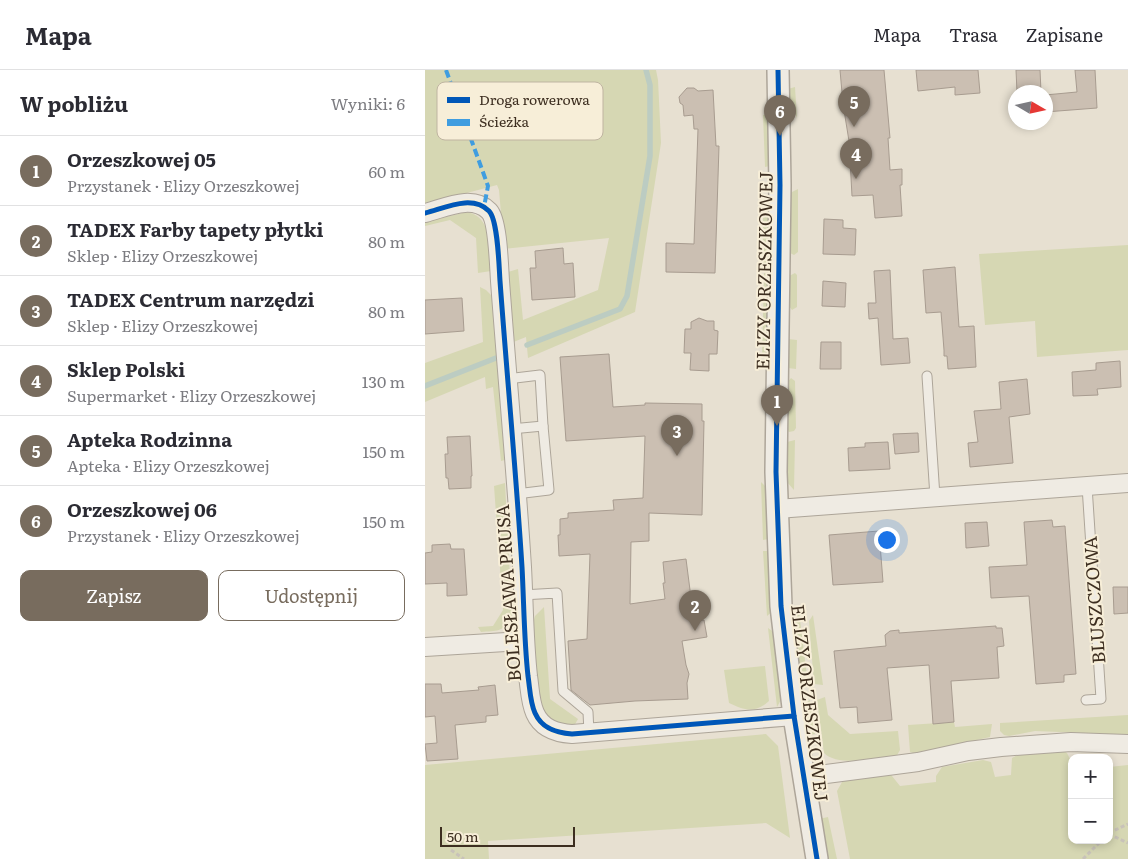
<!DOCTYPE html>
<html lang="pl">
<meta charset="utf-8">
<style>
:root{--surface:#fff;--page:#f2f2f3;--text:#2b2b33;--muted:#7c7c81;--line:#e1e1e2;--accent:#786c5e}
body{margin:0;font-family:Literata,serif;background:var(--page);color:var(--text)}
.controls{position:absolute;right:15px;bottom:15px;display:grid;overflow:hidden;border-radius:10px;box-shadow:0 2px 8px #0003}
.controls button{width:45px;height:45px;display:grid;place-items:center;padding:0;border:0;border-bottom:1px solid var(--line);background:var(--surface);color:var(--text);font:25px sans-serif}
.compass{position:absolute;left:583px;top:15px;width:45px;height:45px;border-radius:50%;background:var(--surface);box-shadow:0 2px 8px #0003;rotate:99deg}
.scale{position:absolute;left:15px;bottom:12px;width:135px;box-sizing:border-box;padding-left:5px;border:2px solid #3d2e20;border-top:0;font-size:14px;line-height:18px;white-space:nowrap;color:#3d2e20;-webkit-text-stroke:4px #f7eed8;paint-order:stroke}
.you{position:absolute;left:461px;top:469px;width:18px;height:18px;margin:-12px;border:4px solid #fff;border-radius:50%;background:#1a73e8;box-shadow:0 0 0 8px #1a73e833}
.badge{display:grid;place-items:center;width:32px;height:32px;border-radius:50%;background:var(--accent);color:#fff;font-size:16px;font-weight:700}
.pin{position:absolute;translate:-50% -41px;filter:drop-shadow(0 1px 2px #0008)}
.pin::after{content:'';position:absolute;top:26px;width:18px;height:15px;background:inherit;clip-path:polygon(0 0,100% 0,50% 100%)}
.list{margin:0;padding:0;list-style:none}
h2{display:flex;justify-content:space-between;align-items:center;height:65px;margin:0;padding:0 20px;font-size:21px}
h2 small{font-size:16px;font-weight:400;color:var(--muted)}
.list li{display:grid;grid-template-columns:32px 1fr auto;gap:15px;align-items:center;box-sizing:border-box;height:70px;padding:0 20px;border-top:1px solid var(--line)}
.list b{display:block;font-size:19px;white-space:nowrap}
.list p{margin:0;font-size:16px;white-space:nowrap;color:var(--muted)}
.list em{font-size:16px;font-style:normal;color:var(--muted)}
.actions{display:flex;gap:10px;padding:15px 20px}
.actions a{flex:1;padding:11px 0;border:1px solid var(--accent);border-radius:10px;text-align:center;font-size:18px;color:var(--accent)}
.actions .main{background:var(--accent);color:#fff}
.map{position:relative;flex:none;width:703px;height:789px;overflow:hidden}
header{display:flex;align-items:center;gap:30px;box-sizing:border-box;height:70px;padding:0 25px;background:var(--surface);border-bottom:1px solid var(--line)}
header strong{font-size:24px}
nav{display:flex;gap:28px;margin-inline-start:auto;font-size:18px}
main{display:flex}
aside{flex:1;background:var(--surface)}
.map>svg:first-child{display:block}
</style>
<header>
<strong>Mapa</strong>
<nav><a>Mapa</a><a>Trasa</a><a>Zapisane</a></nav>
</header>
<main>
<aside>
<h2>W pobliżu<small>Wyniki: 6</small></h2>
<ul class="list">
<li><span class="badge">1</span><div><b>Orzeszkowej 05</b><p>Przystanek · Elizy Orzeszkowej</p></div><em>60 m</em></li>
<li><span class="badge">2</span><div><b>TADEX Farby tapety płytki</b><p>Sklep · Elizy Orzeszkowej</p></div><em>80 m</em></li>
<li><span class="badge">3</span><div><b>TADEX Centrum narzędzi</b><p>Sklep · Elizy Orzeszkowej</p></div><em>80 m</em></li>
<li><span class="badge">4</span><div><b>Sklep Polski</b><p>Supermarket · Elizy Orzeszkowej</p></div><em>130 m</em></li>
<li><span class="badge">5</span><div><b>Apteka Rodzinna</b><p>Apteka · Elizy Orzeszkowej</p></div><em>150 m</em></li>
<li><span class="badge">6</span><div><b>Orzeszkowej 06</b><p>Przystanek · Elizy Orzeszkowej</p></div><em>150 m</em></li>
</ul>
<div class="actions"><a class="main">Zapisz</a><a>Udostępnij</a></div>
</aside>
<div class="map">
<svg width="703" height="789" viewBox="0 0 703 789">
<rect width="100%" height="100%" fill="#e7e0d1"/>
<g fill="#d6d7b3">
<path d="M0,0H231L233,10L236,73L210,242L103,288L101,267L86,273L83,202L93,199L98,250L173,220L184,168L79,179L74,120L72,115L0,134Z"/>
<path d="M370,17L372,48L364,30L363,19Z"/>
<path d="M345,44V96L340,97L338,45Z"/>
<path d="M373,119V182L369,185L365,183V126L367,122Z"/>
<path d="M345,132L344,193H338V133Z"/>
<path d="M42,142C68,147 64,179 66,201L53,203L51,168L25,150L0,156V152Z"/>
<path d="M703,175V280L612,287L610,251L560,255L554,184Z"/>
<path d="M339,203L344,204L342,287L337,288Z"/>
<path d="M370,203L372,205V237L367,240L364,236V206Z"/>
<path d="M55,217L61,220L68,227L80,390L76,391L68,317L61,319L60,307L0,332V293L58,272Z"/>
<path d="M363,269L372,270L371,299L363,298Z"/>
<path d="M366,308L370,311L371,358L369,361L364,362L362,360V313Z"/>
<path d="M370,370L369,420L362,412V372Z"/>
<path d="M336,412L341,417L343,469L338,470Z"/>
<path d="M80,413L87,545C80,562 73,561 56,562L53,557L68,556L78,540L69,416Z"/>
<path d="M338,481H343L348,541L342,546Z"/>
<path d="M119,537L125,629L153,649L149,656C137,656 125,653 119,642C111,628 110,571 108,553L110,546Z"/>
<path d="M374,542L383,614L380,617L376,615L368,546L370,543Z"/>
<path d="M388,545L398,615L389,614L384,551Z"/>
<path d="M343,558L350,563L357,628L352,637Z"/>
<path d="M340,596L344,631C330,644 319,640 304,633L299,600Z"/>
<path d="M400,627L403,645L425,664L473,661L475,680L471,687C453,688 412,697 399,683L392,630Z"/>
<path d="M385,630L390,664L383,665L379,636L380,633Z"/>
<path d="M703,645V666L682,664L610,661L584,666L579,665L575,661V653Z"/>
<path d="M529,652L530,657L567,654L565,667L491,684L485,682L483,655Z"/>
<path d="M341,664L353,676L365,768L341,753L63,771L64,789H0V695Z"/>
<path d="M635,679L642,683L647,693V770H684V697L703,695V789H425L412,721L421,705L463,701L475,716L511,712V706L517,697L558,690L566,692L570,707L586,705L587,688L596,683Z"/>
<path d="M403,747L412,789H401L394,749Z"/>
</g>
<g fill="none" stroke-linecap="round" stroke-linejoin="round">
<g stroke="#bcccc2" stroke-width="5.5">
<path d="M102,275L195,239L202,226L225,86V15L221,0"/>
<path d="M0,316L71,288"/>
</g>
</g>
<g fill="#cbbfb2" stroke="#a89c90">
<path d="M415,0H459L465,68H463L465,100L477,99V115H475L477,146L450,148L448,125L427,126L424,71L418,34Z"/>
<path d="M491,0H553L555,23L530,25V17L493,21Z"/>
<path d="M591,0H615L616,22H592Z"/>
<path d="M650,0H670L672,38L620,42V25L652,22Z"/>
<path d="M262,18H269L273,21L288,20L291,76H294L290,203L241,202V173L269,174L273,59H269L268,45L259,46L258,35L255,33L254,27Z"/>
<path d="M399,149L418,150V158L431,159L430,185L398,184Z"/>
<path d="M138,178L139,194L148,193L150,227L107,230L105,198H111L110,181Z"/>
<path d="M530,197L534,257L549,256L551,297L523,299L522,286H519V280L516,242L501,243L498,200Z"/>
<path d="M465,200L468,269L483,268L485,293L456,295L453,248L444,249L443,233H451L449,201Z"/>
<path d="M398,211L421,213L420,237L397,236Z"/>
<path d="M37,228L39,261L0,264V230Z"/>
<path d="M274,248L282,251H289V260L293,261L292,284H284V301L265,300L266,283H259L260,259H266V252Z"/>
<path d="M396,272H416V299H395Z"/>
<path d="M184,284L188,337L220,335V333L277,334V351H279L277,445L224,443V471L206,472L205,534L240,529L238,513H240L238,492L261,489L269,551L279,550L282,567L257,571L261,595L264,604L262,613L263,629L210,631L165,635L146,620L143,571L162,569L165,484L134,486L133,465H135V449L143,448V443L189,440L188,430L218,428L220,366L141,371L135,287Z"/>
<path d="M695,291L696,317L672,319L673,325L648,326L647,302L671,300V293Z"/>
<path d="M602,309L605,344L584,347L588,393L545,397L543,373L553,372L549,341L576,339L574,312Z"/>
<path d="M493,363L494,382L470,384L468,364Z"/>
<path d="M45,366L47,406H46V418L24,419L23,408H21L20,384H23L22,367Z"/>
<path d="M463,372L465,399L424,401L423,378L440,377V373Z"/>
<path d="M627,450L628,457L640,456L651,604L639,605V612L611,614L604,526L566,528L564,497L602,495L599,452Z"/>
<path d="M562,452L564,476L541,478L540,453Z"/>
<path d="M454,461L458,512L408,515L404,465Z"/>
<path d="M25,474L26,479H39L42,525L22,526V513L0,514V483L7,482V475Z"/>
<path d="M688,517H703V543L689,544Z"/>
<path d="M571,556V558H577L579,576L572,577L574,608L526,611L529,652L508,654L504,595L462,598L467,650L433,653L432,637L415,638L409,581L461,576L460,565L465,561L474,560V563Z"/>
<path d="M0,614H16L17,623L54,620L53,617L70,615L73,645L61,646V652L30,655L33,689L2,691L0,674L12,673L10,646L0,647Z"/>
</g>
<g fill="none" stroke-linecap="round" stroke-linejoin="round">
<defs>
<g id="service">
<path d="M502,306L510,427"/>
<path d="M82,309L115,305L118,356L86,359"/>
<path d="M91,424L124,420L118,356"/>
<path d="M97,525L132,523L138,621L163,642L164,663"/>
<path d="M661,630L676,629L662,416"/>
</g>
<g id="minor">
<path d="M0,143C20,138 47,124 64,141C73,150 74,197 75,211C82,306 91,402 97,497C99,534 99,570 103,606C105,619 105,632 110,643C117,659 132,663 147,664L369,646"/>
<path d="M352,439L703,413"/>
<path d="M0,577L99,571"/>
<path d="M378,707L493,692L543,681L576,677L646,672L703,674"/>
</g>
<path id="tertiary" d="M353,0L355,115L351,402L356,536L369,646L392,789"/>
</defs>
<use href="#service" stroke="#ada599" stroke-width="11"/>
<use href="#minor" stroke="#ada599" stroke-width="20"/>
<use href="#tertiary" stroke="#ada599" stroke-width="24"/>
<g stroke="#c8c2b9" stroke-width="3" stroke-dasharray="4 2.5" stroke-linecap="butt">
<path d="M684,763L703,754"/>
<path d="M684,764L703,773"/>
<path d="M26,780L39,789"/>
<path d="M658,789L677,770"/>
</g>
<use href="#service" stroke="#efebe3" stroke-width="9"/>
<use href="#minor" stroke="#efebe3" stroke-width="18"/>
<use href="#tertiary" stroke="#efebe3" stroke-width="21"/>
<path stroke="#3f9de0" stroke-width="4" stroke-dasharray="8 4" stroke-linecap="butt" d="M21,0L63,116L59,137"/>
<defs>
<g id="cycleway">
<path d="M353,0L355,115L351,402L356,536L369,646L392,789"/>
<path d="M0,143C20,138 47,124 64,141C73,150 74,197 75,211C82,306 91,402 97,497C99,534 99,570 103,606C105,619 105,632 110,643C117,659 132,663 147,664L369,646"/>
</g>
</defs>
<use href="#cycleway" stroke="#f7eed8" stroke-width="8"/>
<use href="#cycleway" stroke="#0057b8" stroke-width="5"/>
</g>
<g text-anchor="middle" stroke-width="4" stroke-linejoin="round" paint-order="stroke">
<g font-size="18" fill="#3d2e20" stroke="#f7eed8">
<text transform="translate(340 201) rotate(-89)" y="6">ELIZY ORZESZKOWEJ</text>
<text transform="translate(84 523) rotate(-94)" y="6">BOLESŁAWA PRUSA</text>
<text transform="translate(670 530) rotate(-94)" y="6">BLUSZCZOWA</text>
<text transform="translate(384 633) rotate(83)" y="6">ELIZY ORZESZKOWEJ</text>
</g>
</g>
<rect x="12" y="12" width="166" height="58" rx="8" fill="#f7eed8" stroke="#bfb4a1" stroke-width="1"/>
<rect x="22" y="27" width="23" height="6" fill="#0057b8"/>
<rect x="22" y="49" width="23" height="7" fill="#3f9de0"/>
<g font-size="14" fill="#3d2e20">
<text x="54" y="35">Droga rowerowa</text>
<text x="54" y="57">Ścieżka</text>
</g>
</svg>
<div class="controls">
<button>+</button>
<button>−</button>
</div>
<svg class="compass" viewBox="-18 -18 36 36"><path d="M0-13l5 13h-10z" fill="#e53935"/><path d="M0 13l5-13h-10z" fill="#7c7c81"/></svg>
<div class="scale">50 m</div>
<div class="you"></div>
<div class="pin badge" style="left:352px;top:356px">1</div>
<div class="pin badge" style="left:270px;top:561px">2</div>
<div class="pin badge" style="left:252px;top:386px">3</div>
<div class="pin badge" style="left:431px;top:109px">4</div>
<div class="pin badge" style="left:429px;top:57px">5</div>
<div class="pin badge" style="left:355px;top:66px">6</div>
</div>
</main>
